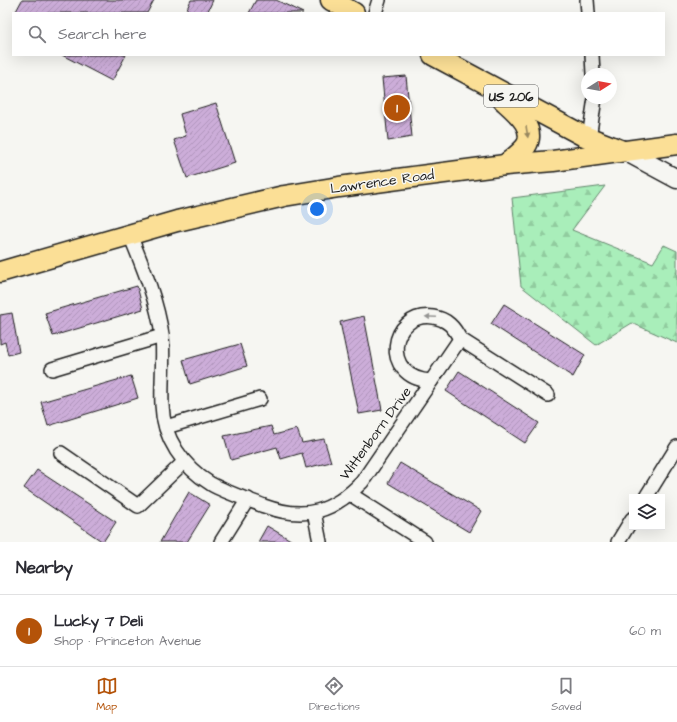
<!DOCTYPE html>
<meta charset="utf-8">
<style>
:root{--surface:#fff;--page:#f2f2f3;--text:#2b2b33;--muted:#7c7c81;--line:#e1e1e2;--accent:#b45309}
body{margin:0;font-family:"Architects Daughter",sans-serif;background:var(--page);color:var(--text)}
.controls{position:absolute;right:12px;bottom:12px;display:grid;overflow:hidden;border-radius:0px;box-shadow:0 4px 16px #0002}
.controls button{width:36px;height:36px;display:grid;place-items:center;padding:0;border:0;border-bottom:1px solid var(--line);background:var(--surface);color:var(--text);font:20px sans-serif}
.compass{position:absolute;left:581px;top:68px;width:36px;height:36px;border-radius:50%;background:var(--surface);box-shadow:0 4px 16px #0002;rotate:79deg}
.you{position:absolute;left:317px;top:209px;width:14px;height:14px;margin:-10px;border:3px solid #fff;border-radius:50%;background:#1a73e8;box-shadow:0 0 0 6px #1a73e833}
.badge{display:grid;place-items:center;width:26px;height:26px;border-radius:50%;background:var(--accent);color:#fff;font-size:13px;font-weight:700}
.pin{position:absolute;translate:-50% -50%;border:2px solid #fff;box-shadow:0 1px 4px #0006}
.list{margin:0;padding:0;list-style:none}
h2{display:flex;justify-content:space-between;align-items:center;height:52px;margin:0;padding:0 16px;font-size:17px}
h2 small{font-size:13px;font-weight:400;color:var(--muted)}
.list li{display:grid;grid-template-columns:26px 1fr auto;gap:12px;align-items:center;box-sizing:border-box;height:72px;padding:0 16px;border-top:1px solid var(--line)}
.list b{display:block;font-size:15px;white-space:nowrap}
.list p{margin:0;font-size:13px;white-space:nowrap;color:var(--muted)}
.list em{font-size:13px;font-style:normal;color:var(--muted)}
.icon{flex:none;width:22px;height:22px;fill:none;stroke:currentColor;stroke-width:2;stroke-linecap:round;stroke-linejoin:round}
.map{position:relative;flex:none;width:677px;height:542px;overflow:hidden}
.search{position:absolute;background:var(--surface);box-shadow:0 4px 16px #0002;left:12px;right:12px;top:12px;height:44px;display:flex;align-items:center;gap:10px;box-sizing:border-box;padding:0 14px;border-radius:0px;color:var(--muted);font-size:15px}
.sheet{height:124px;background:var(--surface)}
nav{display:flex;justify-content:space-around;align-items:center;box-sizing:border-box;height:56px;border-top:1px solid var(--line);background:var(--surface);font-size:11px;color:var(--muted)}
nav a{display:grid;justify-items:center;gap:2px}
nav .on{color:var(--accent)}
.map>svg:first-child{display:block}
</style>
<div class="map">
<svg width="677" height="542" viewBox="0 0 677 542">
<defs>
<pattern id="forest-firs" width="22" height="20" patternUnits="userSpaceOnUse"><rect width="22" height="20" fill="#a9eeba"/><path d="M5 1l3.5 6h-7zM16 11l3.5 6h-7z" fill="#91cc9f"/></pattern>
<pattern id="building-hatch" width="6" height="6" patternUnits="userSpaceOnUse"><rect width="6" height="6" fill="#ccadd9"/><path d="M-1 1l2-2M0 6l6-6M5 7l2-2" fill="none" stroke="#af94ba"/></pattern>
</defs>
<rect width="100%" height="100%" fill="#f6f6f2"/>
<filter id="ink" filterUnits="userSpaceOnUse"><feTurbulence type="fractalNoise" baseFrequency=".025" numOctaves="2"/><feDisplacementMap in="SourceGraphic" scale="8" xChannelSelector="R" yChannelSelector="G"/><feConvolveMatrix kernelMatrix="1 2 1 2 8 2 1 2 1" color-interpolation-filters="sRGB"/></filter>
<g filter="url(#ink)">
<path fill="url(#forest-firs)" stroke="#62856b" d="M605,186L572,230L653,263L664,245L677,251V343L632,323L596,345L521,286L512,198Z"/>
<g fill="url(#building-hatch)" stroke="#1c1c1c">
<path d="M22,0H154L147,13H15Z"/>
<path d="M191,0H213L207,13H185Z"/>
<path d="M256,0H276L303,13H249Z"/>
<path d="M62,55H126L112,81Z"/>
<path d="M406,76L412,137L388,141L382,78Z"/>
<path d="M216,103L235,163L187,178L174,140L186,136L180,114Z"/>
<path d="M137,286L143,309L53,336L45,313Z"/>
<path d="M504,304L585,355L573,377L491,324Z"/>
<path d="M12,313L19,352L8,355L5,342L0,344V315Z"/>
<path d="M364,316L382,410L359,414L340,322Z"/>
<path d="M240,344L247,366L190,384L183,360Z"/>
<path d="M459,371L539,423L525,443L446,391Z"/>
<path d="M131,376L138,398L48,426L41,402Z"/>
<path d="M271,426L274,435L297,429L302,443L324,439L331,462L306,468L302,453L281,459L277,447L231,460L224,436Z"/>
<path d="M400,463L481,511L469,532L388,483Z"/>
<path d="M37,470L116,522L103,542L24,488Z"/>
<path d="M189,492L210,505L187,542H160Z"/>
<path d="M267,526L294,542H258Z"/>
</g>
<g fill="none" stroke-linecap="round" stroke-linejoin="round">
<defs>
<g id="minor">
<path d="M587,0L588,13"/>
<path d="M375,13L379,0"/>
<path d="M592,55L593,74"/>
<path d="M589,138L595,98"/>
<path d="M130,235C143,267 157,300 162,335C164,359 161,382 162,405C163,438 183,467 211,484C227,493 247,499 264,506C305,521 333,512 362,482L460,339"/>
<path d="M460,339L548,395"/>
<path d="M52,369L162,336"/>
<path d="M431,381C379,378 390,311 433,317C447,319 454,327 460,339"/>
<path d="M166,427L260,399"/>
<path d="M61,453L138,506L184,462"/>
<path d="M350,494L425,542"/>
<path d="M646,497L677,447"/>
<path d="M314,512L320,542"/>
<path d="M221,542L248,499"/>
<path d="M618,542L632,519"/>
</g>
<path id="secondary" d="M625,151L677,179"/>
<g id="primary">
<path d="M331,0L354,13"/>
<path d="M433,55L582,135L623,151"/>
<path d="M503,100C515,111 537,128 526,146C521,153 512,159 505,165"/>
<path d="M0,272L177,221L284,196L339,187L413,177L505,165L553,161L677,144"/>
</g>
</defs>
<use href="#minor" stroke="#1c1c1c" stroke-width="16"/>
<use href="#secondary" stroke="#1c1c1c" stroke-width="21"/>
<use href="#primary" stroke="#1c1c1c" stroke-width="23"/>
<use href="#minor" stroke="#f6f6f2" stroke-width="13"/>
<use href="#secondary" stroke="#f6f6f2" stroke-width="18"/>
<use href="#primary" stroke="#fbdf96" stroke-width="20"/>
</g>
<defs><path id="oneway-solid" d="M-6-.8H1V-3.2L6.5 0L1 3.2V.8H-6Z"/></defs>
<use fill="#97875f" href="#oneway-solid" transform="translate(527 132) rotate(81)"/>
<use fill="#949492" href="#oneway-solid" transform="translate(431 317) rotate(-177)"/>
</g>
<g text-anchor="middle" stroke-width="3" stroke-linejoin="round" paint-order="stroke">
<rect fill="#f6f6f2" stroke="#5d5d5c" stroke-width="1" x="484" y="85" width="54" height="22" rx="3"/>
<g font-size="13" font-weight="bold" fill="#1c1c1c">
<text x="511" y="101">US 206</text>
</g>
<g font-size="14" fill="#1c1c1c" stroke="#f6f6f2">
<text transform="translate(382 181) rotate(-8)" y="5">Lawrence Road</text>
<text transform="translate(375 433) rotate(-54)" y="5">Wittenborn Drive</text>
</g>
</g>
</svg>
<div class="controls">
<button><svg class="icon" aria-label="layers" viewBox="0 0 24 24"><path d="M12 4l9 5-9 5-9-5zM3 14l9 5 9-5"/></svg></button>
</div>
<svg class="compass" viewBox="-18 -18 36 36"><path d="M0-13l5 13h-10z" fill="#e53935"/><path d="M0 13l5-13h-10z" fill="#7c7c81"/></svg>
<div class="you"></div>
<div class="pin badge" style="left:397px;top:108px">1</div>
<div class="search"><svg class="icon" aria-label="search" viewBox="0 0 24 24"><circle cx="10" cy="10" r="6"/><path d="M15 15l6 6"/></svg>Search here</div>
</div>
<section class="sheet">
<h2>Nearby<small></small></h2>
<ul class="list">
<li><span class="badge">1</span><div><b>Lucky 7 Deli</b><p>Shop · Princeton Avenue</p></div><em>60 m</em></li>
</ul>
</section>
<nav>
<a class="on"><svg class="icon" aria-label="map" viewBox="0 0 24 24"><path d="M3 6l6-2 6 2 6-2v14l-6 2-6-2-6 2zM9 4v14M15 6v14"/></svg>Map</a>
<a><svg class="icon" aria-label="directions" viewBox="0 0 24 24"><path d="M12 3l9 9-9 9-9-9zM9 14v-3h6M13 9l2 2-2 2"/></svg>Directions</a>
<a><svg class="icon" aria-label="saved" viewBox="0 0 24 24"><path d="M7 4h10v16l-5-4-5 4z"/></svg>Saved</a>
</nav>
